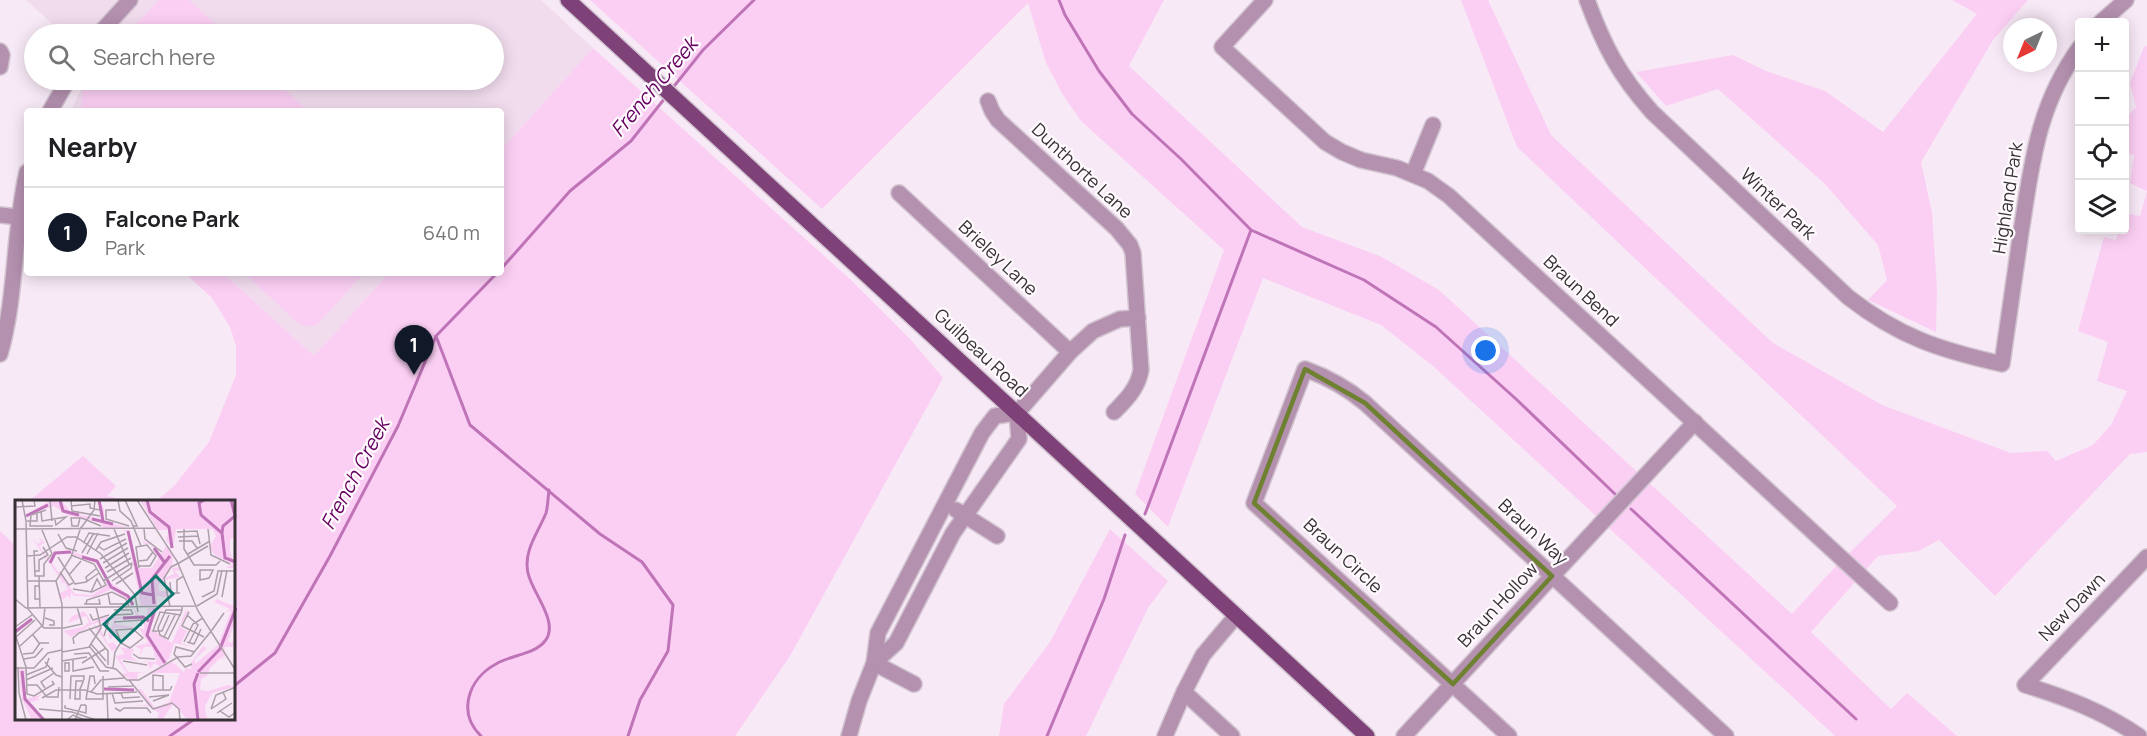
<!DOCTYPE html>
<meta charset="utf-8">
<style>
:root{--surface:#fff;--page:#f2f2f2;--text:#202124;--muted:#757577;--line:#e0e0e0;--accent:#111827}
body{margin:0;font-family:Manrope,sans-serif;background:var(--page);color:var(--text)}
.controls{position:absolute;right:18px;top:18px;display:grid;overflow:hidden;border-radius:6px;box-shadow:0 3px 15px #0003}
.controls button{width:54px;height:54px;display:grid;place-items:center;padding:0;border:0;border-bottom:2px solid var(--line);background:var(--surface);color:var(--text);font:30px sans-serif}
.compass{position:absolute;left:2003px;top:18px;width:54px;height:54px;border-radius:50%;background:var(--surface);box-shadow:0 3px 15px #0003;rotate:223deg}
.you{position:absolute;left:1486px;top:351px;width:21px;height:21px;margin:-15px;border:4px solid #fff;border-radius:50%;background:#1a73e8;box-shadow:0 0 0 9px #1a73e833}
.badge{display:grid;place-items:center;width:39px;height:39px;border-radius:50%;background:var(--accent);color:#fff;font-size:20px;font-weight:700}
.pin{position:absolute;translate:-50% -50px;filter:drop-shadow(0 2px 3px #0008)}
.pin::after{content:'';position:absolute;top:32px;width:21px;height:18px;background:inherit;clip-path:polygon(0 0,100% 0,50% 100%)}
.list{margin:0;padding:0;list-style:none}
h2{display:flex;justify-content:space-between;align-items:center;height:78px;margin:0;padding:0 24px;font-size:26px}
h2 small{font-size:20px;font-weight:400;color:var(--muted)}
.list li{display:grid;grid-template-columns:39px 1fr auto;gap:18px;align-items:center;box-sizing:border-box;height:90px;padding:0 24px;border-top:2px solid var(--line)}
.list b{display:block;font-size:22px;white-space:nowrap}
.list p{margin:0;font-size:20px;white-space:nowrap;color:var(--muted)}
.list em{font-size:20px;font-style:normal;color:var(--muted)}
.icon{flex:none;width:33px;height:33px;fill:none;stroke:currentColor;stroke-width:2;stroke-linecap:round;stroke-linejoin:round}
.map{position:relative;flex:none;width:2147px;height:736px;overflow:hidden}
.search{position:absolute;background:var(--surface);box-shadow:0 3px 15px #0003;left:24px;top:24px;width:480px;height:66px;display:flex;align-items:center;gap:15px;box-sizing:border-box;padding:0 21px;border-radius:33px;color:var(--muted);font-size:22px}
.panel{position:absolute;background:var(--surface);box-shadow:0 3px 15px #0003;left:24px;top:108px;width:480px;height:168px;border-radius:6px}
.map>svg:first-child{display:block}
</style>
<div class="map">
<svg width="2147" height="736" viewBox="0 0 2147 736">
<rect width="100%" height="100%" fill="#f8e9f6"/>
<g fill="#f1dcee">
<path d="M26,0H541L593,48L501,150V111H71L85,80H494V34H63Z"/>
<path d="M223,273H389L314,356Z"/>
</g>
<g fill="#fbcff4">
<path d="M159,0H189L226,34H127Z"/>
<path d="M590,0H1164L1129,66L1302,227L1382,257L1439,290L1792,614L1836,566L1897,506L1517,147L1461,0H1488L1551,135L1773,343L1882,405L2011,453L2047,451L2056,461L2093,445L2111,425L2127,391L2097,381L2108,342L2078,331L2104,237L2116,240L2119,230H2124L2125,213L2140,216L2147,191L2130,183L2134,155L2125,153L2124,120L2136,107L2130,83L2144,47L2147,46V452L2130,454L1995,596L1939,540L1919,551L1878,556L1811,632L1891,709L1907,693L1957,736H1835L1433,366L1381,325L1263,278L1168,527L1135,494L1224,250L1081,121L1063,95L1046,63L1028,3L822,209Z"/>
<path d="M1952,0H2028L1993,40L1921,162L1932,213L1937,288L1936,332L1868,300L1887,280L1878,245L1824,183L1718,89L1666,106L1636,72L1733,55L1766,71L1825,91L1883,132L1977,14Z"/>
<path d="M593,48L852,281L912,341L943,378L790,656L735,736H0V531L16,546V720H234V502H155L174,486L209,442L236,375V346L230,327L212,298L185,273H223L314,356L389,273H501V150Z"/>
<path d="M91,80H274L308,111H81L82,93Z"/>
<path d="M244,273H364L316,326H305L298,323Z"/>
<path d="M83,456L116,486L107,496L135,502H28Z"/>
<path d="M1110,529L1168,581L1148,608L1086,736H999L1004,704L1050,642Z"/>
</g>
<g fill="none" stroke-linecap="round" stroke-linejoin="round">
<g stroke="#c074b8" stroke-width="3">
<path d="M1059,0L1065,15L1099,71L1132,114L1181,159L1251,230L1364,280L1436,327L1516,399L1616,495"/>
<path d="M671,90L703,50L754,0"/>
<path d="M501,269L570,191L631,141L665,98"/>
<path d="M436,336L470,425L600,534L642,562L673,605L668,651L640,700L628,736"/>
<path d="M1631,509L1856,719"/>
<path d="M1145,514L1251,230"/>
<path d="M234,686L275,653L330,556L398,426L436,336L497,273"/>
<path d="M170,736L193,720"/>
<path d="M481,736C457,713 468,679 496,664C510,655 534,655 545,641C560,622 532,593 528,573C523,551 538,533 546,513C548,506 548,497 549,490"/>
<path d="M1047,736L1104,599L1125,535"/>
</g>
<defs>
<g id="minor">
<path d="M1265,0L1222,47L1325,142L1342,152L1361,160L1397,168L1428,181L1449,196L1890,603"/>
<path d="M1587,0C1604,46 1619,75 1652,112L1848,297C1899,337 1940,350 2002,364C2008,320 2015,276 2021,232C2032,163 2037,106 2080,47"/>
<path d="M2101,22L2126,0"/>
<path d="M99,34L130,0"/>
<path d="M0,51L2,55L0,67"/>
<path d="M988,101L992,111L998,120L1117,229L1130,245L1133,253L1141,370C1138,388 1126,400 1114,412"/>
<path d="M50,111L68,80"/>
<path d="M1413,174L1433,125"/>
<path d="M899,193L1070,352"/>
<path d="M0,215L18,217"/>
<path d="M0,354C17,295 13,232 27,172"/>
<path d="M956,510L997,536"/>
<path d="M874,663L896,643L953,533L1019,439L1017,413"/>
<path d="M874,663L914,684"/>
<path d="M1184,692L1232,736"/>
<path d="M849,736L859,701L874,663L878,633L982,433L995,416L1017,413L1070,352L1093,331L1120,319L1138,318"/>
<path d="M1165,736L1184,692L1203,655L1236,616"/>
<path d="M1404,736L1695,422"/>
<path d="M1509,736L1254,503L1305,369C1327,377 1346,387 1365,403L1726,736"/>
<path d="M2139,736C2102,711 2067,698 2025,685L2147,557"/>
</g>
<path id="major" d="M568,0L1367,736"/>
</defs>
<use href="#minor" stroke="#d1c4d0" stroke-width="18"/>
<use href="#major" stroke="#d1c4d0" stroke-width="18"/>
<use href="#minor" stroke="#b491af" stroke-width="15"/>
<use href="#major" stroke="#7e4278" stroke-width="15"/>
</g>
<path fill="none" stroke="#6e8131" stroke-width="4.5" stroke-linejoin="round" d="M1305,369L1365,403L1552,576L1453,684L1254,503Z"/>
<g text-anchor="middle" stroke-width="4.5" stroke-linejoin="round" paint-order="stroke">
<g font-size="18" fill="#373136" stroke="#fefafd">
<text transform="translate(1082 171) rotate(43)" y="6">Dunthorte Lane</text>
<text transform="translate(2008 198) rotate(-81)" y="6">Highland Park</text>
<text transform="translate(1778 204) rotate(43)" y="6">Winter Park</text>
<text transform="translate(998 258) rotate(43)" y="6">Brieley Lane</text>
<text transform="translate(1581 291) rotate(43)" y="6">Braun Bend</text>
<text transform="translate(981 353) rotate(43)" y="6">Guilbeau Road</text>
<text transform="translate(1533 532) rotate(43)" y="6">Braun Way</text>
<text transform="translate(1343 556) rotate(43)" y="6">Braun Circle</text>
<text transform="translate(1498 605) rotate(-47)" y="6">Braun Hollow</text>
<text transform="translate(2072 607) rotate(-46)" y="6">New Dawn</text>
</g>
<g font-size="20" font-style="italic" fill="#650060" stroke="#fefafd">
<text transform="translate(654 87) rotate(-50)" y="7">French Creek</text>
<text transform="translate(355 474) rotate(-62)" y="7">French Creek</text>
</g>
</g>
<g transform="translate(15 500)">
<rect width="220" height="220" fill="#f8e9f6"/>
<path d="M36,0H46L56,13L87,19V9L84,7V0L89,8V21L111,27L88,28L86,22L54,16L39,6L11,15ZM125,0H220V36L215,40V51L220,68H211L218,64L200,55L194,47L201,36L198,29H161L158,49L151,40L154,30H143ZM108,30H114L122,68H137L144,57L136,45L128,43L126,30L128,41L136,44L145,56L151,46L158,55L157,66L149,78L159,74L157,68L165,67L166,71L159,70L165,77L149,80L143,85L144,91H153L154,98L142,96V106H126L112,32ZM17,38L23,44L27,41L23,39H27L29,43L24,46L60,94L77,95L94,84L81,63L51,52L41,55L38,61L40,53L52,50L81,59L95,82L115,96L119,106L97,89L80,97L59,96L56,93L55,100L53,96L46,100L43,94L53,89L49,82L45,84L47,81ZM202,99L218,106L220,100V123L213,141L217,143L220,134V142L219,147H209L211,156L205,158H212L204,159L195,168L192,176L186,179L185,190L193,191L213,185L219,187L197,193L190,206L192,220H173L158,204L147,220H142L144,213L133,206L117,205H133L123,190H90L126,189L140,208L154,202L165,173H133L157,162L169,172L171,168L176,169V163L188,146L192,148L180,159V164L203,145L216,111L210,112L215,109L199,102ZM118,107L123,115L132,117L133,107L149,109L143,110L135,128L157,143L171,110L174,111L165,127L172,131L166,143L179,147L159,143L154,159L146,167L139,163L135,169L132,162L105,159L113,172H132L123,173L122,180H117L106,174L112,173L78,124L56,137L48,131L68,127L74,122L71,116L53,123L57,116L69,111L77,122L91,117H117L121,115ZM129,118V129L101,124V119ZM100,119L93,135L96,140L98,136L104,142L99,128H124L133,143L120,146L126,149L125,156L129,147H137L142,162L122,161L116,156L119,149L105,147L110,154L101,156L97,151L103,147L98,142L93,144L85,128L78,124ZM4,169L10,170L11,199L28,194L22,198L25,200L15,202L30,220H17L7,199Z" fill="#fbcff4" fill-rule="evenodd"/>
<path fill="none" stroke="#c074b8" stroke-width="3" d="M45,0L48,11L64,15M84,0L88,21M132,0L135,12L154,27L157,48M189,0L184,3L186,15L207,33L210,58L221,62M11,16L33,5M77,19L98,24M113,31L127,93L138,95M207,33L208,26L220,16L216,0M139,48L150,63M67,57L82,61L96,87L113,96L118,105M35,63L40,53L56,52M139,104L137,79L155,56M140,109L132,135L150,163M108,118L128,117L134,121M0,132L17,119M7,171L10,199L29,220M183,172L205,149L221,108M183,173L179,184L183,220M89,189L119,190"/>
<path fill="none" stroke="#ab9fa9" stroke-width="1.5" d="M7,0L11,21L13,109L29,128H49L67,124L62,107M35,0L37,21M56,0L57,11L85,16M103,0L105,11L116,21L126,46M110,0L122,26H118M122,0L162,61L183,111L221,171M56,6L75,4V8L85,10M0,7L20,6L19,0M31,10L16,15L15,26H38M101,10H91V19L114,26M26,11L27,21L51,17L41,25L40,20M65,18L63,26H57L56,18H66L69,19L86,26M12,21H22V12M66,28L79,10L80,0M0,29L140,28M99,29L114,64M129,29L130,39L147,52M169,29V49L179,65H201L205,61M193,29L196,55L215,64M162,32L182,31L185,44M43,34L51,48L62,51M163,37L183,36M164,41H177L182,48M69,42L74,33L95,36M83,46L89,50L111,39M81,50L86,42L110,34M23,51H19L20,76H29V64L37,54L27,30M67,53L79,33M72,54L83,33M173,54L195,41M56,55L79,64L91,85L77,92L58,89M12,56L25,55L52,37H61L86,54L120,95L123,112M43,57L60,84L71,82L84,73M85,59L112,43M124,61L132,60L138,52M88,63L113,48M164,63L193,46M124,66H135L141,56L132,45L121,47L124,68M90,68L114,53M185,70H198L194,78L185,80ZM20,71H24V60L33,55L28,47M45,72L54,85L58,83M92,72L116,58M54,75L66,61M24,76L25,107M12,81H41M72,81L71,77L82,68M88,81L117,63M97,81L116,68L117,63M155,82L156,93H165M101,84L118,73M24,86H20V99H24M76,92L82,79L87,88M93,93L95,104H111M162,93V80L169,76M187,97L199,91L203,71H221M207,97L212,70M0,99L11,108L182,106M69,104H85L84,99M71,104L72,100L97,92L111,99L114,107M182,106L202,94L207,70M155,107L149,78L156,67L164,63L156,67M99,110H116L118,114M167,110H151L143,128L145,135L153,139L166,113L167,110V106M174,112L167,126L189,137M75,114L78,120L94,115M99,115L118,114M154,115L147,131H138L145,112L166,115M172,115L183,125L174,143M30,118L39,121V125H34M20,120L1,137L11,167L12,194L19,196L39,184L37,181M99,122L127,120L126,126M0,127L17,115M74,128L93,151V165M197,130L209,113M18,135L24,143H34M149,137L160,115M169,142L178,124L188,118M172,142L179,144L186,129M59,144L58,138L64,133L93,123L89,136M76,144L91,161M5,146L28,125L30,107M74,147L86,128L81,107M47,152L75,147L91,167L101,169L112,180H124L163,157L176,156L197,130M47,152V220M8,154L18,153L25,143M59,154L74,153L85,171H94M118,154L124,158L140,159M47,156V104L41,81L56,57L66,27M9,159L20,157L28,148M58,160V171L79,167M47,161L72,157M108,161L132,165M30,162L41,175L47,177M50,163H54V171H50ZM67,163L91,148M177,164L170,167L159,154L161,147L180,152M3,167L4,193L11,220M0,168H19L33,153L47,150M98,168L100,152L106,142L101,130L118,129L128,138L115,148L106,143M185,173H221M11,175L31,167L34,158M11,180L38,168M114,180L138,209M80,184L79,176H75L71,199H88V176M11,185H22L32,197H43L44,187M93,187L118,186M30,188L26,182L39,173M148,190V176L138,175V190H155L157,186M76,192L86,180L109,178M97,193L100,203L128,201M106,193L108,198L125,197M92,194L93,220M134,197L154,195L138,201M27,198L41,190H70L82,194L122,192M55,199L56,176H69V179L68,181V182L65,189V199H60L61,181H68M50,205V208L71,213V205M100,208L105,211L109,208H132L136,213M24,209L57,212L81,220M138,209L157,203L164,209L165,220M196,209L201,195L221,187M196,209L211,199L208,192M205,211L214,217L221,212M202,213L217,203M52,220L58,215L70,220M60,220L66,205H71"/>
<path fill="#0f766e" fill-opacity="0.15" stroke="#0f766e" stroke-width="3" d="M141,76L158,94L106,142L89,124Z"/>
<rect width="220" height="220" fill="none" stroke="#373136" stroke-width="3"/>
</g>
</svg>
<div class="controls">
<button>+</button>
<button>−</button>
<button><svg class="icon" aria-label="locate" viewBox="0 0 24 24"><circle cx="12" cy="12" r="6"/><path d="M12 2v4M12 18v4M2 12h4M18 12h4"/></svg></button>
<button><svg class="icon" aria-label="layers" viewBox="0 0 24 24"><path d="M12 4l9 5-9 5-9-5zM3 14l9 5 9-5"/></svg></button>
</div>
<svg class="compass" viewBox="-18 -18 36 36"><path d="M0-13l5 13h-10z" fill="#e53935"/><path d="M0 13l5-13h-10z" fill="#757577"/></svg>
<div class="you"></div>
<div class="pin badge" style="left:414px;top:375px">1</div>
<div class="search"><svg class="icon" aria-label="search" viewBox="0 0 24 24"><circle cx="10" cy="10" r="6"/><path d="M15 15l6 6"/></svg>Search here</div>
<section class="panel">
<h2>Nearby<small></small></h2>
<ul class="list">
<li><span class="badge">1</span><div><b>Falcone Park</b><p>Park</p></div><em>640 m</em></li>
</ul>
</section>
</div>
